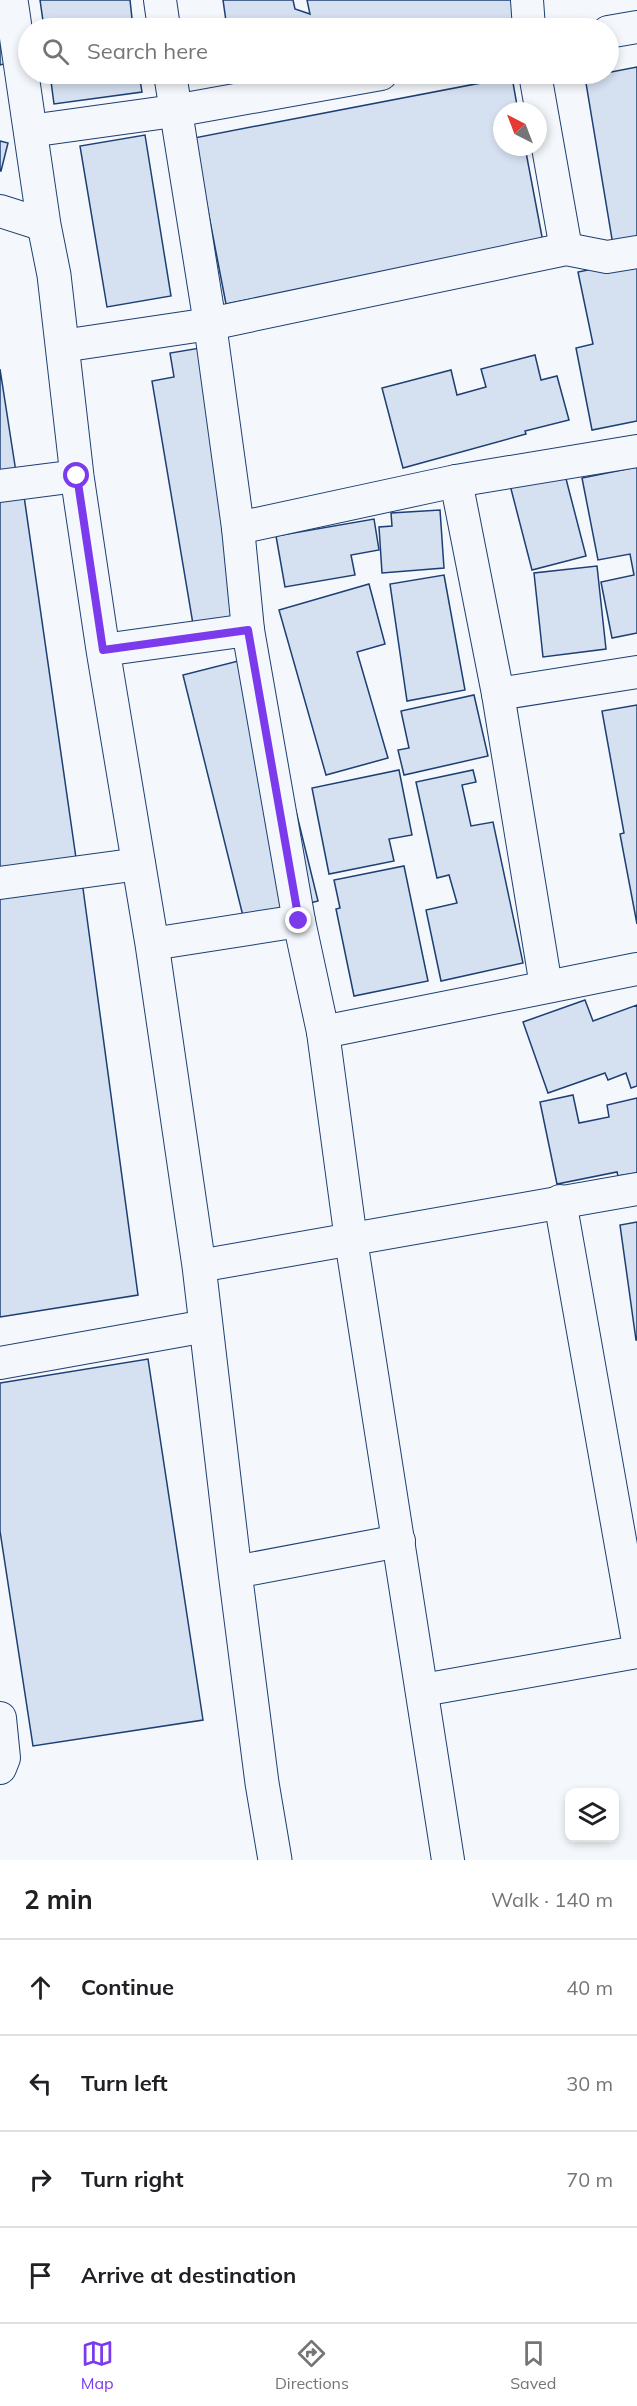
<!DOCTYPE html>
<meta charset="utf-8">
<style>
:root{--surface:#fff;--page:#f2f2f2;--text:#202124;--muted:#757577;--line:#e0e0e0;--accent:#7c3aed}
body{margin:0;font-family:Mulish,sans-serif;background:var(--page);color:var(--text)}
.controls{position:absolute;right:18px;bottom:18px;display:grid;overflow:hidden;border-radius:12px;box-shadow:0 3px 9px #0003}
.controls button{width:54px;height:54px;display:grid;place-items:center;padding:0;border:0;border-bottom:2px solid var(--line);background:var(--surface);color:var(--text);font:30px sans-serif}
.compass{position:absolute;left:493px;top:102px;width:54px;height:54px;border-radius:50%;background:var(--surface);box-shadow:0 3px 9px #0003;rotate:318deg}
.stop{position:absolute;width:18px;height:18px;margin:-14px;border:4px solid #7c3aed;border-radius:50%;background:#fff}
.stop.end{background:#7c3aed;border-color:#fff;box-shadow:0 2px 6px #0008}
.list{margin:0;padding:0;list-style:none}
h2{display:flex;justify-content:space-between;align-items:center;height:78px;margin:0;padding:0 24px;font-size:26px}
h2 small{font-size:20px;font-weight:400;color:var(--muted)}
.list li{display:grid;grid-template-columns:39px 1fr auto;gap:18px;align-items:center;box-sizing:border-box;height:96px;padding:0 24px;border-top:2px solid var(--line)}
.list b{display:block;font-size:22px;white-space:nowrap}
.list em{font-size:20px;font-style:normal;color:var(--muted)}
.icon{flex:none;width:33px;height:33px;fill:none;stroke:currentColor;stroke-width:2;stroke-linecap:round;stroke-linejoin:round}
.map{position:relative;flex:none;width:637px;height:1860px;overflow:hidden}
.search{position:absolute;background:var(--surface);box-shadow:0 3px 9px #0003;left:18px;right:18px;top:18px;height:66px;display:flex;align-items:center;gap:15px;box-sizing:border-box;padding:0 21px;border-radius:33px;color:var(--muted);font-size:22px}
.sheet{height:462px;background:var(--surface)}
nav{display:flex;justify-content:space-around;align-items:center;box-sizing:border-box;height:84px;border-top:2px solid var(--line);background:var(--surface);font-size:16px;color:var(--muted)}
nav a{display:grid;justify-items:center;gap:3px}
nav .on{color:var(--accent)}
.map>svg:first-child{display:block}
</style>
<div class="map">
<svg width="637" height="1860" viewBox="0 0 637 1860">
<rect width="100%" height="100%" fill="#f4f7fb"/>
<g fill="#d5e0f0" stroke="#1d3f73" stroke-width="1.5">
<path d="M40,0H130L133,28H44Z"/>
<path d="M223,0H293L295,9L310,14L307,0H529L535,28H227Z"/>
<path d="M0,32L7,63L0,65Z"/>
<path d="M637,67V246L614,251L585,77Z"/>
<path d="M50,74H139L142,92L54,104Z"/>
<path d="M232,74H309L236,92Z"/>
<path d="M512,77L518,111H502V147H525L543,242L226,304L194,138Z"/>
<path d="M145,135L171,296L107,307L80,146Z"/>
<path d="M0,141L8,143L1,171H0Z"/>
<path d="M637,260V421L592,430L576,348L593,344L578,272Z"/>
<path d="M206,347L251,613L193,624L152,381L174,377L170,353Z"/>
<path d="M535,355L541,380L557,376L569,420L525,431L526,434L403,468L382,388L451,370L457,395L486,387L481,369Z"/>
<path d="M0,369L16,472L0,474Z"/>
<path d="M637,467V633L612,638L601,582L634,575L630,554L598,560L582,478Z"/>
<path d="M564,471L586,556L532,570L510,485Z"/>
<path d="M23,489L76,858L0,869V492Z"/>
<path d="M440,510L444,568L382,573L379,527L392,526L391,513Z"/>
<path d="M374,519L379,550L351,555L355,575L285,587L276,536Z"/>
<path d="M597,566L606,649L543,657L534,573Z"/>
<path d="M444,575L465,690L407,701L390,584Z"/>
<path d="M369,584L385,644L357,652L388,758L326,775L279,610Z"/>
<path d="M258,656L318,901L244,920L183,675Z"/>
<path d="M474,695L488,756L404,775L398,750L409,748L401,711Z"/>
<path d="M637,705V924L620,834L624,833L602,711Z"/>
<path d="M399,770L412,835L389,839L394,861L329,874L312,788Z"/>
<path d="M473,770L476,782L462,785L471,826L493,822L523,963L441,981L426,910L457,903L449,875L437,878L416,782Z"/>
<path d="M404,866L428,981L354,996L336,909L340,908L334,880Z"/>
<path d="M82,881L138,1295L0,1317V894Z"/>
<path d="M585,1000L593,1021L637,1005V1086L631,1088L626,1073L608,1080L605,1073L548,1093L523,1022Z"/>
<path d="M573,1095L579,1123L609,1117L607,1105L637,1098V1173L618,1176L617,1172L557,1184L540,1102Z"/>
<path d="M637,1222V1340H636L620,1225Z"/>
<path d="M148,1359L203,1720L33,1746L0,1531V1383Z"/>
</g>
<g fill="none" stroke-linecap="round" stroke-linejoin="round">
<defs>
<g id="minor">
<path d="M160,0L164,28"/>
<path d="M527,0L529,28"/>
<path d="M608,32L637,27"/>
<path d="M170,74L210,324L238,528L248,630L299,921L323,1032L351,1240L448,1860"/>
<path d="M535,74L566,249"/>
<path d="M30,131L174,111L381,74"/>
<path d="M0,211L44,225"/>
<path d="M62,346L210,324L566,249L607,257L637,252"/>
<path d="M456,481L498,694L637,672"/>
<path d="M0,486L77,476"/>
<path d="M238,528L456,481L637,451"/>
<path d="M103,650L248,630"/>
<path d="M498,694L546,986"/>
<path d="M0,883L139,864"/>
<path d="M152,944L299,921"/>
<path d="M323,1032L637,969"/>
<path d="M560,1201L637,1636"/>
<path d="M199,1266L637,1189"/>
<path d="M0,1363L206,1326"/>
<path d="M235,1572L399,1541"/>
<path d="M423,1690L637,1652"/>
<path d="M0,1718L4,1758L0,1768"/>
</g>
<path id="major" d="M11,0L44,225L54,275L77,476L103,650L152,944L199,1266L235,1572L262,1783L275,1860"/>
</defs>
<use href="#minor" stroke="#1d3f73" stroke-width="34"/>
<use href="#major" stroke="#1d3f73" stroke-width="35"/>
<use href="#minor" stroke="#f4f7fb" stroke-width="32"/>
<use href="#major" stroke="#f4f7fb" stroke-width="33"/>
</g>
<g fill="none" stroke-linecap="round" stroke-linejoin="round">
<path stroke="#7c3aed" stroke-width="8" d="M77,476L103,650L248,630L299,921"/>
</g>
</svg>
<div class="controls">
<button><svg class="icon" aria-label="layers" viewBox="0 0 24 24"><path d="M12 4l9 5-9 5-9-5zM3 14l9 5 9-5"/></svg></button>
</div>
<svg class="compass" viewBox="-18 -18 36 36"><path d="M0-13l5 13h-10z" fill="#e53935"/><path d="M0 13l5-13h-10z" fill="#757577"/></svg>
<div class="stop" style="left:77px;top:476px"></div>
<div class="stop end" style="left:299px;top:921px"></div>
<div class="search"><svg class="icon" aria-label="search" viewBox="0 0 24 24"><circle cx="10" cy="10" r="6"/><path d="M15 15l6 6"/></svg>Search here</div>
</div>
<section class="sheet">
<h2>2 min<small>Walk · 140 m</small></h2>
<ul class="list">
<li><svg class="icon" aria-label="ahead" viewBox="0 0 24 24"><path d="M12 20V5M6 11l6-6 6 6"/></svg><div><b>Continue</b></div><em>40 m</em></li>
<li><svg class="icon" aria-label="left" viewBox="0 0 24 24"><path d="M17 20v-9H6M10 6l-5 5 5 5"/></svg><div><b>Turn left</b></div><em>30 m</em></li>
<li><svg class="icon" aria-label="right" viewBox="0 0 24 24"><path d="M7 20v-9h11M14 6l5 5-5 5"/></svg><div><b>Turn right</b></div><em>70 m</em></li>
<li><svg class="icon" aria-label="arrive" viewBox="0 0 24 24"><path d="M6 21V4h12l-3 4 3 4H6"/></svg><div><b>Arrive at destination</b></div></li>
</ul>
</section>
<nav>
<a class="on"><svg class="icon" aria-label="map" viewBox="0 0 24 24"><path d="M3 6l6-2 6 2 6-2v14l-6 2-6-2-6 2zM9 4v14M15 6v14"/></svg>Map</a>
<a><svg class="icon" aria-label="directions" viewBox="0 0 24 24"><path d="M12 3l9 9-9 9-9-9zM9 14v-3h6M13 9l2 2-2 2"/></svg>Directions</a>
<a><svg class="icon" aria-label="saved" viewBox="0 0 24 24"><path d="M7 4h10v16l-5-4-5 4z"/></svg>Saved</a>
</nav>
